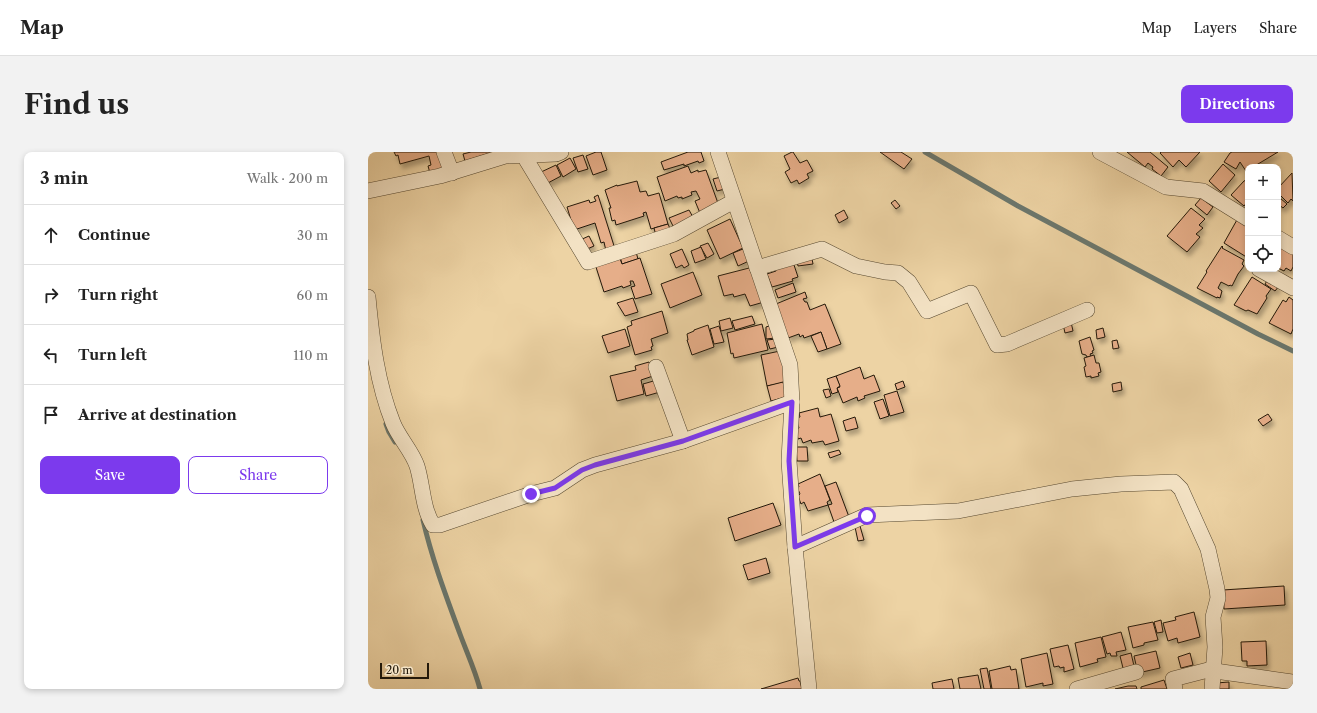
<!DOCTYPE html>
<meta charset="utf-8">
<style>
:root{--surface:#fff;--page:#f2f2f2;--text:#222;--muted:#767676;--line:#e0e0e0;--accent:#7c3aed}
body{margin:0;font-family:"Libre Caslon Text",serif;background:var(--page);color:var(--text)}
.controls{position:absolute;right:12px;top:12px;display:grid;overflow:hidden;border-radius:8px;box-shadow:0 2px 6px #0003}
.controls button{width:36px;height:36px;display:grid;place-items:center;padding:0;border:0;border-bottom:1px solid var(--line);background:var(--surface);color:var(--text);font:20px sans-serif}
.scale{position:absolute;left:12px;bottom:10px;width:49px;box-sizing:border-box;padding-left:4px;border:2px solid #24190a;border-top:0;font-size:11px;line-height:14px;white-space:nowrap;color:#24190a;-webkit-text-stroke:3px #f3e2c4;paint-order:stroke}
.stop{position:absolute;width:12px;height:12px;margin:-9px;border:3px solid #7c3aed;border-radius:50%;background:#fff}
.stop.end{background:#7c3aed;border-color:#fff;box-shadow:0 1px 4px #0008}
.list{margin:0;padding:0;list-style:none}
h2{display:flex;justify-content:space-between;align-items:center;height:52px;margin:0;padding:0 16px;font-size:17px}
h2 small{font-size:13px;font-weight:400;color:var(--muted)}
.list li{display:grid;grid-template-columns:26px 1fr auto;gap:12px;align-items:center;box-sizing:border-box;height:60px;padding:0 16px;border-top:1px solid var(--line)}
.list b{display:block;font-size:15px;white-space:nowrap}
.list em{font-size:13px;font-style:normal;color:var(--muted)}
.actions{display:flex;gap:8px;padding:12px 16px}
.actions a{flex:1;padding:9px 0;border:1px solid var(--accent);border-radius:8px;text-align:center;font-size:14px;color:var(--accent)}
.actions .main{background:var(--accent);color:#fff}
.icon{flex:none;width:22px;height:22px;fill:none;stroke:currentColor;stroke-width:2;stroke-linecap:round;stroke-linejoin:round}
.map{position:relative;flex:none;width:925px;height:537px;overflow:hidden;border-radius:8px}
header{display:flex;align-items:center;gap:24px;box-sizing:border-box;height:56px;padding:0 20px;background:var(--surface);border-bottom:1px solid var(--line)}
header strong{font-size:19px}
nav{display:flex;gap:22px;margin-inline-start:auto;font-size:14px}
.intro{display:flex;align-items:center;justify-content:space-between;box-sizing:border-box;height:96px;padding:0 24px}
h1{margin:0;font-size:28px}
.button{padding:10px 18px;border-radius:8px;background:var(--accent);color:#fff;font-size:14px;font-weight:700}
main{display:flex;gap:24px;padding:0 24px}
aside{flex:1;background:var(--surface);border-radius:8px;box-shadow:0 2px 6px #0003}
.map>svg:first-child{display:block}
</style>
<header>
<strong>Map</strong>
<nav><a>Map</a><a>Layers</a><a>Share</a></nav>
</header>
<div class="intro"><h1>Find us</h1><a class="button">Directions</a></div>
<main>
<aside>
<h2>3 min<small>Walk · 200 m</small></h2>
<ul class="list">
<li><svg class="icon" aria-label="ahead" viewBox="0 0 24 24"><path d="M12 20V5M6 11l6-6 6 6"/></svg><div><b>Continue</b></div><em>30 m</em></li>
<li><svg class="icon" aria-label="right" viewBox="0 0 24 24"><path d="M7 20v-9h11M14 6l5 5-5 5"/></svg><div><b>Turn right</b></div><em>60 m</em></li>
<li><svg class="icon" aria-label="left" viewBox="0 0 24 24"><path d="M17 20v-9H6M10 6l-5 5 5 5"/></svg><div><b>Turn left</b></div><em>110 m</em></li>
<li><svg class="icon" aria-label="arrive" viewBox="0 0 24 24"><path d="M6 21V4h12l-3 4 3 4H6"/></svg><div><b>Arrive at destination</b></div></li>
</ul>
<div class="actions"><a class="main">Save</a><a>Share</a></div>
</aside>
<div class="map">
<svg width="925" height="537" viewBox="0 0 925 537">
<defs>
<filter id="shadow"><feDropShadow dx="2.5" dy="4.5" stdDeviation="2" flood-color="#0004"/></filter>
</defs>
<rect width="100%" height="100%" fill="#edd3a4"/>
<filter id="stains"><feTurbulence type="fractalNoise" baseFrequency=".005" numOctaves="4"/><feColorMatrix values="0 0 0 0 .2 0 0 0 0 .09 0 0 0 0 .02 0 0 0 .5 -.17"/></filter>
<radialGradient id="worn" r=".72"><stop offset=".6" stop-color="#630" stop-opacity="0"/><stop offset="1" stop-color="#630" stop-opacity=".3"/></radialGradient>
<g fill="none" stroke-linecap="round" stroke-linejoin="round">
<g stroke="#6b776d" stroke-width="5">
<path d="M557,0L650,54L890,182L925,199"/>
<path d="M18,272L21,280L27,290"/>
<path d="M55,368C64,407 78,444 92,482C99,501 107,518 112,537"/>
</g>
</g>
<g fill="#e6ae89" stroke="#24190a" filter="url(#shadow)">
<path d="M26,0H73L79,16L62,21L60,14L63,13L61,4L32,12L30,3L28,4Z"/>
<path d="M103,0H125L97,9L95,2Z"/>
<path d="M228,0H233L239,18L225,23L218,4Z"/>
<path d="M320,0H333L336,9L331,11L330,9L316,14V12L296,18L293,10Z"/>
<path d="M424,0H425L432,11L439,8L445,19L439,22L441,26L431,32L429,28L423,31L417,20L422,17L416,4Z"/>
<path d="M512,0H533L544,7L536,17Z"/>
<path d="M759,0H782L800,15L793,24L784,17L785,15L780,11L777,15Z"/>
<path d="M793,0H832L818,15L811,8L805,15L792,1Z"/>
<path d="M864,0H910L885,15H880V18L878,19L872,10L868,17L856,10L862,1Z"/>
<path d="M215,3L220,17L210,20L205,6Z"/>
<path d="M202,6L208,17L195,25L189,13Z"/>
<path d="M855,12L867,23L853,40L841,29Z"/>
<path d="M188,13L193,24L178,32L171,21Z"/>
<path d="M320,14L323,21L330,18V20L338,18L351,54L332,61L327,49L332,47L328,39L323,40L324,43L314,47V45L310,46L309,44L297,49L289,25Z"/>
<path d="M924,21L925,49L923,47L920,51L910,41V36Z"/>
<path d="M353,25L357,37L349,39L345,27Z"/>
<path d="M878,28L880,29V49L876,54L863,43L876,29Z"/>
<path d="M269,29L272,40L278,39L280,44L291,41L300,72L283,77L278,60L275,61L276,64L248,73L247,68L244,69L241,56H243L237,38L249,33V34Z"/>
<path d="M230,43L247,97L238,99L236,90L233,91L227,71L206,78L199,55L221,48L222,51L228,49L226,45Z"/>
<path d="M833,46L845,55L839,63L827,53Z"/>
<path d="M912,46L919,52L915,56L910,52V48Z"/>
<path d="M527,48L532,54L528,57L523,51Z"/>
<path d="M823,56L837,67L831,73L835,76L828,82L832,85L819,100L799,84Z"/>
<path d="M321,58L326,67L306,76L301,66Z"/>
<path d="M476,58L480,66L471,71L467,63Z"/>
<path d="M870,66L880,73V106L856,91Z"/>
<path d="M362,67L375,96L352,107L339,78Z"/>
<path d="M300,72L303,79L288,84L286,76Z"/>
<path d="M221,84L226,94L217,98L212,88Z"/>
<path d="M340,91L346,102L339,106L332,94Z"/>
<path d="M910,92L925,101V115L923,119L918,116L916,119L910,116Z"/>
<path d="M854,94L855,95L854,96L876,108L874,112L876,114L870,122L864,134L862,133L861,134L853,130L850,136L854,139L852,146L849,145V146L829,136L839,120L838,119Z"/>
<path d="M333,95L338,107L327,111L323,99Z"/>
<path d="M314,97L321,113L316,116L314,113L308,116L302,102Z"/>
<path d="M375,97L381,109L370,114L365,101Z"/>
<path d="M268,100L270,107L254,112L252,105Z"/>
<path d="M251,104L254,112L272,106L284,142L267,147L263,135L267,134L265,129H262L263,133L255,136L254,134L236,140L227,112Z"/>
<path d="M444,107L445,112L430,114L429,109Z"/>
<path d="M425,110L430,125L424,127L425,129L404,135L399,122L408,119L407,116Z"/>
<path d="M385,115L396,150L382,154L377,142L366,145L365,142L356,144L350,124Z"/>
<path d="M325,120L334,143L302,156L293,132Z"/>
<path d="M884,125L903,137L898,144L899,146L889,162L880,158L878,159L866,153Z"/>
<path d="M900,127L911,134L907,139L897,132Z"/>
<path d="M425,131L428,140L410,146L407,138Z"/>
<path d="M437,140L439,146L435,147L437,150H439L442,158L457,152L473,192L459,197L453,180L436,186L435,183L432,185L431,182L420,186L408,152Z"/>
<path d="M921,145L925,148V177L923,182L901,171L915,148L918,150Z"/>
<path d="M265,146L270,160L257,164L249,151Z"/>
<path d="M294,159L300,181L283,187L285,194L283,195L284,198L267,203L259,175L264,173L263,169Z"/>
<path d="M384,164L387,172L367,178L364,169Z"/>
<path d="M362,166L365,176L353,179L351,169Z"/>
<path d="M703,170L705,179L697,181L695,172Z"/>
<path d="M394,172L400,198L366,206L365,201L363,202L359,181Z"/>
<path d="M340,173L346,195L324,203L319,188H320L319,182L326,179V178Z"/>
<path d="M404,173L407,186L398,187V175Z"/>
<path d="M351,174L356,190L346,192L342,177Z"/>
<path d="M735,176L737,185L729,187L728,178Z"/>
<path d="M257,177L262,194L240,201L234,184Z"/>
<path d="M453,180L459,197L450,200L443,184Z"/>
<path d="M722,185L726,198L724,199L725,201L722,202L723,204L719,205L718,203L714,202L711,189Z"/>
<path d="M408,187L410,195L402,197L399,188Z"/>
<path d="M749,188L751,196L745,197L744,189Z"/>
<path d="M412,199L419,230L399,234L393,203Z"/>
<path d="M726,203L728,211H731L733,220L730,221L731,224L723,226V224L718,225L716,215L718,214L716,206Z"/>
<path d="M281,210L285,224L273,228L276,242L249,249L242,224L268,218L267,214Z"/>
<path d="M492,215L496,227L506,223L512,239L496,244L497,246L490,249L489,245L475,251L469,236L472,235L468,224Z"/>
<path d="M468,224L472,234L469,236L470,240L464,242L459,227Z"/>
<path d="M289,228L292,240L278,244L275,232Z"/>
<path d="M535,229L537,235L529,238L527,232Z"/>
<path d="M415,230L418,245L403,249L399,234Z"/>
<path d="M753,230L754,238L745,240L744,232Z"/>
<path d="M461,237L463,244L458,246L455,238Z"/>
<path d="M529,239L536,260L522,264L516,243Z"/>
<path d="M515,247L521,264L512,267L506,250Z"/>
<path d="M450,256L452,265L463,262L471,289L457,293L455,289L444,291L443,288L435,291L433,286L430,287L428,277L431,276L428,266L432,265L431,261Z"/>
<path d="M900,262L904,268L895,274L890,268Z"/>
<path d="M487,265L490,276L478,279L475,269Z"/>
<path d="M428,295H439L440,309H429Z"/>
<path d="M471,298L473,302L462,306L460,301Z"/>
<path d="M452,322L462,348L459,350L460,353L440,359L436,350L433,352L430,344L432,342L429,335H431L430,332Z"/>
<path d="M468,330L481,365L466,370L460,353L464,352L457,334Z"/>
<path d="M405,351L413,373L367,389L360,366Z"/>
<path d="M492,374L496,388L490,389L487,375Z"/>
<path d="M398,406L402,421L380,428L375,413Z"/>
<path d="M916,434L917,453L856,457L855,438Z"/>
<path d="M826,460L832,485L810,491L809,486L800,489L795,471L808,468L807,465Z"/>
<path d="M793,468L795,480L789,481L786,470Z"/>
<path d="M785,470L790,488L776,491V493L765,496L760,475Z"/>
<path d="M753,480L758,498L748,500L749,504H743L742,501L739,502L734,485Z"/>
<path d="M733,485L738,505L729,507L730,510L712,515L707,491Z"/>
<path d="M898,489L899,513L879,514V509H874L873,490Z"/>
<path d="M700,493L706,517L696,520V515L692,516L691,514L686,515L682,497Z"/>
<path d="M788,499L792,516L770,521L766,504Z"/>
<path d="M679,501L685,532L675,534V531L658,535L653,507Z"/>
<path d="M763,501L766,514L755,516L752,504Z"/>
<path d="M822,501L825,513L813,516L810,505Z"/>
<path d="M642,514L643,518L648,517L651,537H624L621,519Z"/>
<path d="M619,516L623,537H616L612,517Z"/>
<path d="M610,523L613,537H592L590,526Z"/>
<path d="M430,526L431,529H432L434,537H393Z"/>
<path d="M584,527L586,537H565L564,531Z"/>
<path d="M796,528L799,537H773V535Z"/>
<path d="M861,530V537H849L848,531Z"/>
<path d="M760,534H768L769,537H747Z"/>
</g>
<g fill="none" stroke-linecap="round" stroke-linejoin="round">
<defs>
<g id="minor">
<path d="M76,0L84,21"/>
<path d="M350,0L422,213L424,250L421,309L427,395L441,537"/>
<path d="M732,0L798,35L835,39L880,67"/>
<path d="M156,4L220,110L306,82L366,49"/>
<path d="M0,39L72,24L137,4L188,2L193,0"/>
<path d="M910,86L925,95"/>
<path d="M389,116L454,97L488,114L517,120L530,121L541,130L559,159L603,141L629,193L639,192L719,158"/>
<path d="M891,117L925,136"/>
<path d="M0,145C4,188 9,231 25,271C31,286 44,299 49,314C55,333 54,355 65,373H72L163,342L187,336L214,318L227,313L315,289L424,250"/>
<path d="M288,215L315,289"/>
<path d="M427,395L499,363L590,359L704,337L753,332L806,330L813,337L840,397L849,437L850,446L845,465L847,495L844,537"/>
<path d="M709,537L768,520"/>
<path d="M807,537L805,527L840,518L925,530"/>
</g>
</defs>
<use href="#minor" stroke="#564830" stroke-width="16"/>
<use href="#minor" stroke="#f3e2c4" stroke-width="15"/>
</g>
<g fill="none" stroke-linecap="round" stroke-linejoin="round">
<path stroke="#7c3aed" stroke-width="5" d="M163,342L187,336L214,318L227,313L315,289L424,250L421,309L427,395L499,364"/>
</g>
<rect width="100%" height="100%" filter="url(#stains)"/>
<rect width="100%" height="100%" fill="url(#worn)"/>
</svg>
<div class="controls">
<button>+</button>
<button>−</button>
<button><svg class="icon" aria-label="locate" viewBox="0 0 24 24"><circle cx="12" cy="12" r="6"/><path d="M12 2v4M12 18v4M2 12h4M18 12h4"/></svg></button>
</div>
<div class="scale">20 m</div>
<div class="stop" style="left:499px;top:364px"></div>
<div class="stop end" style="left:163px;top:342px"></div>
</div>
</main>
